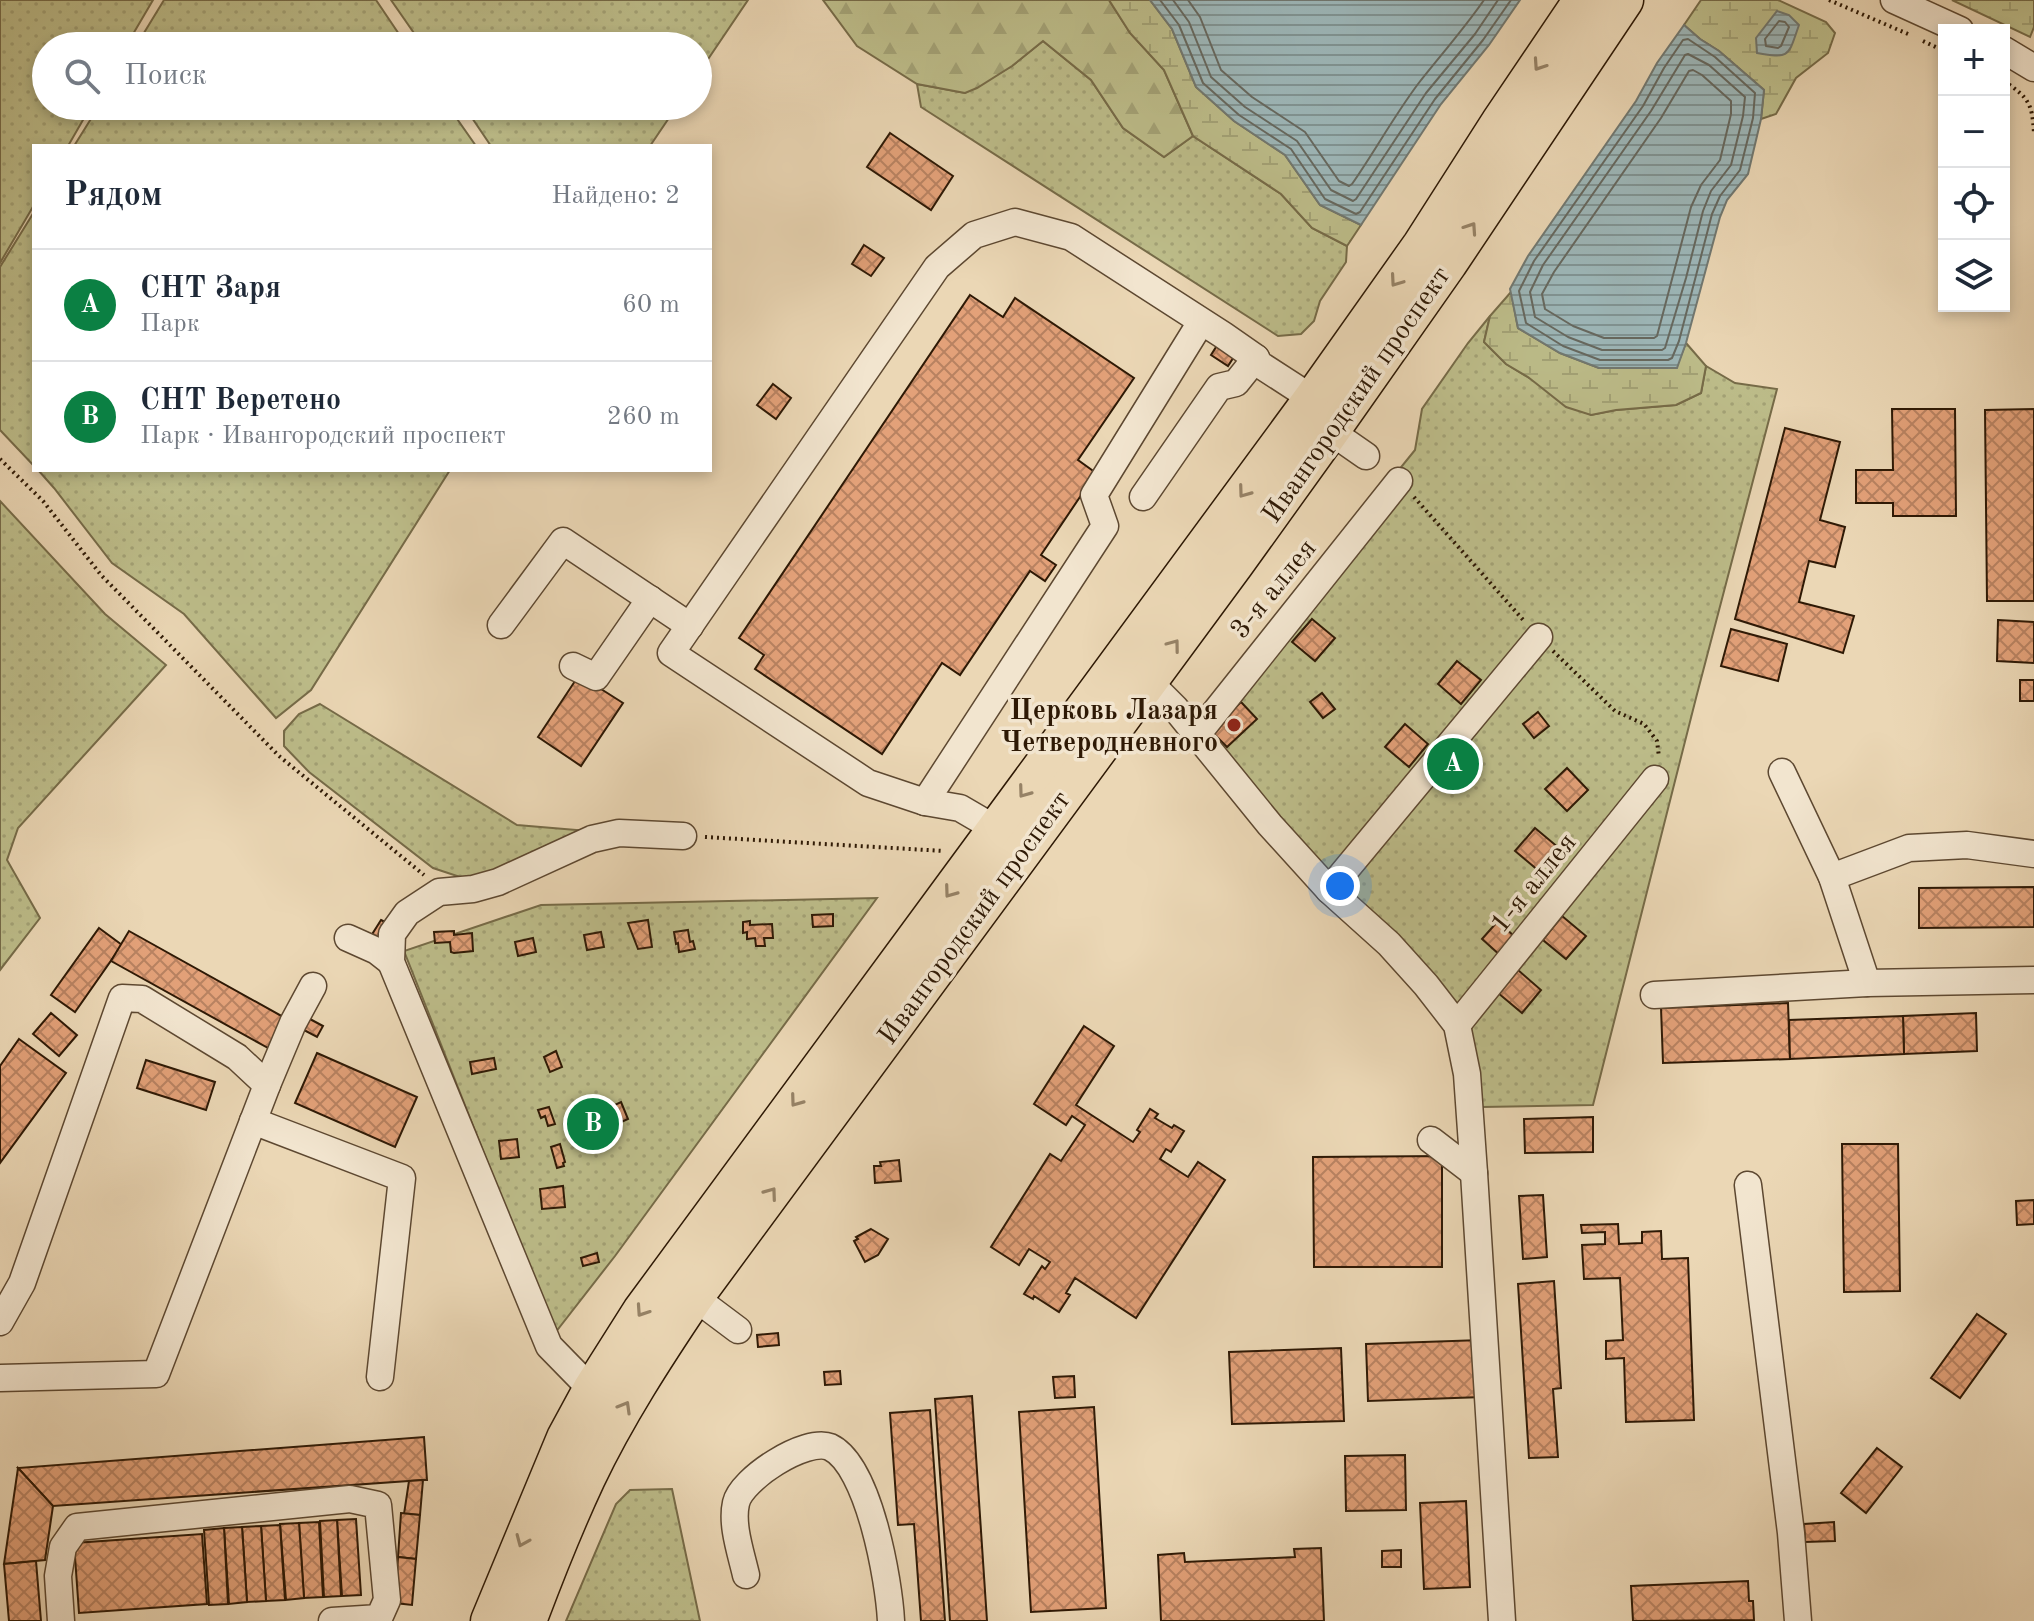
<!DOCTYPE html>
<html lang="ru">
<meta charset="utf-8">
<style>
:root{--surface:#fff;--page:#f2f2f3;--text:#1f2937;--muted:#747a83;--line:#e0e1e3;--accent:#0b8043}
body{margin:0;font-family:"Old Standard TT",serif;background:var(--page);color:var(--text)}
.controls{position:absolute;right:24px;top:24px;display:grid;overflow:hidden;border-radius:0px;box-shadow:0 4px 12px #0003}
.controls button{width:72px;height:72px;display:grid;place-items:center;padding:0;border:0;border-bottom:2px solid var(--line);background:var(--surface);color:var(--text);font:40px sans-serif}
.you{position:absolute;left:1340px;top:886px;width:28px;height:28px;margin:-20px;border:6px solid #fff;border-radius:50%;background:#1a73e8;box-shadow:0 0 0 12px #1a73e833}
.badge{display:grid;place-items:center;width:52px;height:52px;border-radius:50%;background:var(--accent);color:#fff;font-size:26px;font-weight:700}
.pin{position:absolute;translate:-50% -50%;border:4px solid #fff;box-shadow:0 2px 8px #0006}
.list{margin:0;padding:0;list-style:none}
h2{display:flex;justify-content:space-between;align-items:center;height:104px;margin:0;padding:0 32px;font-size:34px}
h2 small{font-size:26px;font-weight:400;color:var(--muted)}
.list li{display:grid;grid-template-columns:52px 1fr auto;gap:24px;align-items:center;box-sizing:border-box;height:112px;padding:0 32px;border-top:2px solid var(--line)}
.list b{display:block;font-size:30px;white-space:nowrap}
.list p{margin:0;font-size:26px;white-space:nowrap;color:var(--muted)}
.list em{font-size:26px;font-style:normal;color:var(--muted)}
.icon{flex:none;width:44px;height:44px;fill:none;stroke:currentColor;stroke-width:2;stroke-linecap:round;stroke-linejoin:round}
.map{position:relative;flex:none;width:2034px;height:1621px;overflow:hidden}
.search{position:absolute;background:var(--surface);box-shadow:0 4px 12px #0003;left:32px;top:32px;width:680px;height:88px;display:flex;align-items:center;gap:20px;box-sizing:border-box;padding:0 28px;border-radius:44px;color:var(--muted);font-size:30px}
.panel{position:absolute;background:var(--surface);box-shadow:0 4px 12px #0003;left:32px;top:144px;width:680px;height:328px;border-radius:0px}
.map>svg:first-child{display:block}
</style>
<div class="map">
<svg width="2034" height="1621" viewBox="0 0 2034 1621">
<defs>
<pattern id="grass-dots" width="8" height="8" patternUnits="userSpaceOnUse" patternTransform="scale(2)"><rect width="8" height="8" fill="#bdbd8a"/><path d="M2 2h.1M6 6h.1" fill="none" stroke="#a3a276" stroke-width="1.8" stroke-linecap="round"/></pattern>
<pattern id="forest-firs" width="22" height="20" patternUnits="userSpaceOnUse" patternTransform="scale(2)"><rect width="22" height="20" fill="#bdbd8a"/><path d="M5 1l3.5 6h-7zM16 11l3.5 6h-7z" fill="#a3a276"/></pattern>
<pattern id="wetland-marsh" width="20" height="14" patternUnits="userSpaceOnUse" patternTransform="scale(2)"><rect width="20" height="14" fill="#bdbd8a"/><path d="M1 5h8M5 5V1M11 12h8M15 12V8" fill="none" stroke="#a3a276"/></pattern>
<pattern id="water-rules" width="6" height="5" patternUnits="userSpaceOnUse" patternTransform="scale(2)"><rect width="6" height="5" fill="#9db7b9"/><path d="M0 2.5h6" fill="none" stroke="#809494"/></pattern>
<pattern id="building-cross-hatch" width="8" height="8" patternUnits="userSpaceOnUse" patternTransform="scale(2)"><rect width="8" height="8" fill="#e3a179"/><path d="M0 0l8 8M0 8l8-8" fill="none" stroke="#b88261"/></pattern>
</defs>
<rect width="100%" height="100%" fill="#ebd7b5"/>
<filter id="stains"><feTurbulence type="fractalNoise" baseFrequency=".0025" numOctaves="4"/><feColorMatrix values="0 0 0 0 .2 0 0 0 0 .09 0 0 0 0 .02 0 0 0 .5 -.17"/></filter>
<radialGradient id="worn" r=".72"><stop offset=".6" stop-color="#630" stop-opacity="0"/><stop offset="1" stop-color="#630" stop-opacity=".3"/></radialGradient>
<g fill="url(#grass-dots)" stroke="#766b48" stroke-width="2">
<path d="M0,0H153L126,46H46V106H91L68,146H34V205L0,263Z"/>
<path d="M164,0H376L407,46H136Z"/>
<path d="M391,0H748L698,74V46H423Z"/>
<path d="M1043,41L1091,80L1123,128L1164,157L1193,136L1281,194L1312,228L1347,246L1346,262L1320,301L1314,321L1301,334L1278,336L921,107L917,84L965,93L1012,66Z"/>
<path d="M99,106H448L476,146H74Z"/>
<path d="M464,106H677L650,146H491Z"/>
<path d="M34,212V466L0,430V267Z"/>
<path d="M1490,316L1484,342L1506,364L1591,415L1616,410L1676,405L1701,393L1706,366L1735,383L1777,389L1696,698L1593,1105L1482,1107L1464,1025L1193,724L1415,450L1422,409L1468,343Z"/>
<path d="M38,470H450L311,690L276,718L184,614L112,563L54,488Z"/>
<path d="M0,501L105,614L166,665L18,828L7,860L40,918L0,970Z"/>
<path d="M320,704L517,825L600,832L511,870L463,878L433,868L309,772L284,746V731L299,714Z"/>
<path d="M877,898L615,1256L555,1333L404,951L541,905Z"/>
<path d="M672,1489L700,1621H566L616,1504L630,1490Z"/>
</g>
<path fill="url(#forest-firs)" stroke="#766b48" stroke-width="2" d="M823,0H1109L1130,33L1164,70L1193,136L1164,157L1123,128L1091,80L1043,41L1012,66L977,88L965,93L917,84L857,46Z"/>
<g fill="url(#wetland-marsh)" stroke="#766b48" stroke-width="2">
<path d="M1109,0H1150L1172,29L1196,87L1234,121L1285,155L1320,205L1361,225L1347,246L1312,228L1281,194L1193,136L1164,70L1130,33Z"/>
<path d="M1701,0H1778L1826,22L1835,33L1828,53L1796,78L1776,114L1761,119L1764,90L1719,51L1700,39L1684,25Z"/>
<path d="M1952,0H2034V27L2030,37Z"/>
<path d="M1511,292L1518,328L1560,353L1599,368H1676L1686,343L1706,366L1701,393L1676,405L1616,410L1591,415L1566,407L1528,377L1506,364L1484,342L1490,316Z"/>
</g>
<g fill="url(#water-rules)" stroke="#717871" stroke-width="2">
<path d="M1150,0H1520L1489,45L1441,104L1361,225L1320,205L1285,155L1234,121L1196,87L1172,29Z"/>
<path d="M1777,11L1789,15L1799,25C1788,56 1791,59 1757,53L1756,38Z"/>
<path d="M1684,25L1700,39L1719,51L1764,90L1761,119L1748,174L1727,200L1720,217L1686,343L1677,368H1599L1560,353L1518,328L1510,289L1528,256L1636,101L1657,63Z"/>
</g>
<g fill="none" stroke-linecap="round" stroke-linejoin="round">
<g stroke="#66685f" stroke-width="2">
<path d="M1160,0L1179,25L1203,83L1239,115L1291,149L1325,199L1356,214L1360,212L1435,99L1483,40L1511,0"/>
<path d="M1173,0L1189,22L1211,77L1245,107L1297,141L1331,190L1353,201L1356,199L1426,93L1475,34L1498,0"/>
<path d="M1188,0L1200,17L1221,70L1252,97L1305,132L1339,181L1349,186L1352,184C1375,151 1394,116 1418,84C1440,56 1464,29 1484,0"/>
<path d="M1779,21L1785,22L1789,27L1781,46L1778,48L1766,46L1765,39Z"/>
<path d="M1688,39L1715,57L1755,93L1753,118L1740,170L1720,196L1712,214L1679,341L1672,358L1668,360H1600L1563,346L1526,323L1519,291L1534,261L1643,106L1664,68L1683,40Z"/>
<path d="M1688,54L1709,65L1745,97L1743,116L1731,165L1711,191L1703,211L1686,278L1665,348L1662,350H1602L1568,337L1535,317L1530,292L1543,265L1651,111L1685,55Z"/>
<path d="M1693,70L1702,75L1731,101V114L1720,160L1701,185L1691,207L1657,336L1654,338H1604L1573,326L1545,309L1542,294L1554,272L1661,118L1689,71Z"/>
</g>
</g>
<g fill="url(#building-cross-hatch)" stroke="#2e1905" stroke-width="2">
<path d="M890,133L953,176L931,210L867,167Z"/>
<path d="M864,245L884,258L871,276L852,264Z"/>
<path d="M970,295L1003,317L1015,298L1134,378L1078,460L1096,473L1041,555L1056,565L1045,581L1030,571L960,675L942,663L882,754L755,669L764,655L739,638Z"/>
<path d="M1218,344L1235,355L1228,366L1211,355Z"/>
<path d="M773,384L791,398L776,419L757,405Z"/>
<path d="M1892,409H1955L1956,516H1893V503H1856V470H1893Z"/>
<path d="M2034,409V601H1987L1985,410Z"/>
<path d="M1785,428L1840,442L1820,520L1845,527L1835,567L1809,561L1799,602L1854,616L1843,653L1735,619Z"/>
<path d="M1312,619L1335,638L1315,661L1292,642Z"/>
<path d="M1998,620L2034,622V663L1997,661Z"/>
<path d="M1731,629L1787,644L1778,681L1721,666Z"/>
<path d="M1457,661L1481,680L1461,704L1438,684Z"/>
<path d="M579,675L623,703L581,766L538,737Z"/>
<rect x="2020" y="680" width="14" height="21"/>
<path d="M1322,693L1335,709L1323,718L1310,702Z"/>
<path d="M1241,702L1257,719L1227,747L1211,731Z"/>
<path d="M1538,712L1549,726L1534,738L1523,724Z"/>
<path d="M1405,724L1428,744L1409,767L1385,747Z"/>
<path d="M1567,768L1588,790L1567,811L1545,789Z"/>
<path d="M1535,828L1559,848L1539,871L1515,851Z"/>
<path d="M2034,887V927L1919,928V888Z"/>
<path d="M833,914V926L813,927L812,915Z"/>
<path d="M1562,916L1586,936L1566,959L1543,940Z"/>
<path d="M381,920L389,924L379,941L371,936Z"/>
<path d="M648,920L652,947L638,949L628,923Z"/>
<path d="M750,921V925L772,924L773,938H764L765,946H756L755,938L747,939V932L743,933V922Z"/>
<path d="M1498,921L1517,939L1501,956L1482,939Z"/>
<path d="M99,928L122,945L75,1012L51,995Z"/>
<path d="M688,930L690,942L693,941L695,949L679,952L678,943L676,944L674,932Z"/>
<path d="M129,931L285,1018L268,1048L111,961Z"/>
<path d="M454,931V935L472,933L473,951L454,953L451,952L450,942L435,943L434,932Z"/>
<path d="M601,932L604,947L587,950L584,935Z"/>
<path d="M533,938L536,952L518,956L515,942Z"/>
<path d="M1518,970L1541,990L1522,1013L1498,993Z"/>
<path d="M1788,1003L1790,1059L1663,1063L1661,1008Z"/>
<path d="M51,1013L77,1035L59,1056L33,1034Z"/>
<path d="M1976,1013L1977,1051L1904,1054L1903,1016Z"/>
<path d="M1903,1016L1904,1054L1790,1059L1789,1020Z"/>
<path d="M308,1018L323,1026L317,1037L302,1029Z"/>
<path d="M1084,1026L1114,1046L1076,1105L1133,1142L1140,1132L1137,1130L1150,1109L1158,1114L1155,1118L1172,1128L1174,1125L1184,1131L1171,1152L1166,1149L1160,1159L1188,1177L1198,1162L1225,1180L1136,1318L1075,1278L1066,1293L1070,1295L1059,1312L1034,1296L1033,1299L1024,1294L1042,1266L1045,1269L1050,1262L1029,1249L1019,1265L991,1247L1050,1154L1061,1161L1085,1125L1072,1116L1066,1125L1034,1104Z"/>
<path d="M19,1039L66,1073L0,1163V1066Z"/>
<path d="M556,1051L562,1067L550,1072L544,1057Z"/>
<path d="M317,1053L417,1097L395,1147L295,1103Z"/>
<path d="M494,1058L496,1069L472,1074L470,1062Z"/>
<path d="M146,1060L215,1082L206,1110L137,1088Z"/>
<path d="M621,1102L628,1119L604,1130L600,1120L607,1117L604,1110Z"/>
<path d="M549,1107L555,1124L548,1126L545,1116L541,1118L538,1110Z"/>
<path d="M1593,1117V1152L1525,1153L1524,1119Z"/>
<path d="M517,1139L519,1157L501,1159L499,1141Z"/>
<path d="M560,1144L565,1162L563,1163L564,1166L557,1168L551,1147Z"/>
<path d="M1842,1144H1898L1900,1291L1844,1292Z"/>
<path d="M1442,1156V1267H1314L1313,1157Z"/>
<path d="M899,1160L901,1181L875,1183L874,1166H881L880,1162Z"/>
<path d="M563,1186L565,1207L542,1209L540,1189Z"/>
<path d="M1543,1195L1547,1257L1523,1259L1519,1196Z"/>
<path d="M2034,1200V1224L2017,1225L2016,1201Z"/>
<path d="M1618,1224L1619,1244L1642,1243V1232L1661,1231L1662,1259L1688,1258L1694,1420L1626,1422L1624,1358L1606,1359V1341L1623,1340L1620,1278L1584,1279L1582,1245L1605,1244V1232L1582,1233L1581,1225Z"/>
<path d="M871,1229L888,1239L878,1255L865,1262L854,1241L858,1239L856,1237Z"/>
<path d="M597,1253L599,1262L583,1266L581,1258Z"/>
<path d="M1554,1281L1561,1388L1553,1389L1558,1457L1529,1458L1518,1284Z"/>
<path d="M1977,1314L2006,1334L1960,1398L1931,1378Z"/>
<path d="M778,1333L779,1345L758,1347L757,1335Z"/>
<path d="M1481,1340L1483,1397L1368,1401L1366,1344Z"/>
<path d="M1341,1348L1344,1421L1232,1424L1229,1352Z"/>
<path d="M840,1371L841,1384L825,1385L824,1372Z"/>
<path d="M1074,1376L1075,1397L1055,1398L1053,1377Z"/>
<path d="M972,1396L987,1621H950L935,1399Z"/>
<path d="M1094,1407L1106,1608L1031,1612L1019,1412Z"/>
<path d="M930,1410L945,1621H921L914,1524L898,1525L890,1413Z"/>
<path d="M424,1437L427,1480H423L53,1506L18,1468Z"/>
<path d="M1877,1448L1902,1467L1866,1513L1841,1493Z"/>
<path d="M1405,1455L1406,1510L1346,1511L1345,1456Z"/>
<path d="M18,1468L53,1506L45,1560L4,1564Z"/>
<path d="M423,1480L420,1515L404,1514L409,1481Z"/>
<path d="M1466,1501L1470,1587L1424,1589L1420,1503Z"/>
<path d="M401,1513L420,1515L416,1559L398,1557Z"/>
<path d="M356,1519L361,1595L342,1596L337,1520Z"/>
<path d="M337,1520L341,1596L324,1597L320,1521Z"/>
<path d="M319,1522L323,1597L304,1598L299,1523Z"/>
<path d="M1834,1522L1835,1541L1805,1542L1804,1524Z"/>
<path d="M299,1523L304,1598L286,1600L280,1524Z"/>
<path d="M280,1525L285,1600L266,1601L261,1526Z"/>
<path d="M261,1526L266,1601L247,1602L242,1527Z"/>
<path d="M242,1527L247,1602L229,1604L224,1528Z"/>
<path d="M224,1528L228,1604L209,1605L204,1530Z"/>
<path d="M202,1534L207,1604L79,1613L74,1543Z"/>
<path d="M1321,1548L1324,1621H1161L1158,1555L1184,1553L1185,1562L1295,1557L1294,1549Z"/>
<path d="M1401,1550V1567H1382V1551Z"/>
<path d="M398,1557L416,1559L412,1605L395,1603Z"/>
<path d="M36,1561L41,1621H9L4,1564Z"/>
<path d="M1748,1581L1749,1601H1753L1754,1620L1633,1621L1631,1586Z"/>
</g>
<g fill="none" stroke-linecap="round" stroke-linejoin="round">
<defs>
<g id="minor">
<path d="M1894,0L1960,30"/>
<path d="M2004,50L2034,68"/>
<path d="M1330,431L1366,456"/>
<path d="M1143,497L1219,387L1236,383L1256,358"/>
<path d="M501,625L563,541L690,626"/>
<path d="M573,666L596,677L650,599"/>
<path d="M1148,681L1175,708L1270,825L1329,890L1389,944L1426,985L1457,1025L1467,1074L1474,1173L1502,1621"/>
<path d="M1196,736L1399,481"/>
<path d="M1782,772L1832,877L1867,983"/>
<path d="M925,802L1105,526L1094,495L1201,322"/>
<path d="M996,829L960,808L925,802L868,783L671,653L937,267L974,235L1015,222L1071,237L1223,335L1256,358L1259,364L1313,399"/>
<path d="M1832,877L1909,848L1967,845L2034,854"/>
<path d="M1329,890L1539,637"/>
<path d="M348,938L377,951L391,962"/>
<path d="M1654,995L1867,983L2034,980"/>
<path d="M1457,1025L1655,779"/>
<path d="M267,1085L293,1023L313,986"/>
<path d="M253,1121L402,1178L380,1377"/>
<path d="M1431,1140L1474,1173"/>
<path d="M1748,1185L1791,1533L1798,1621"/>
<path d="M694,1297L738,1330"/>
<path d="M0,1322L22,1283L122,998L142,999L237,1057L267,1085L156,1374L0,1378"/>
<path d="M592,1390L549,1346L391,962L392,934L407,913L439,892L473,889L498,882L592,839L619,833L683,836"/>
<path d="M746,1575C741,1553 731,1525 736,1503C741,1479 806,1437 830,1447C869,1465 889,1581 891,1621"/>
<path d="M61,1621L58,1576L63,1547L77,1527L350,1499L378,1505L387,1600L379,1618L332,1621"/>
</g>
<g id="highway">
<path d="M490,1621L566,1438L592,1390L642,1311L1313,399L1422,245L1500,123L1583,0"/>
<path d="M527,1621C545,1573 564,1525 586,1478C616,1415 655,1355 694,1297L1235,563L1330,431L1448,263L1624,0"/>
</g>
</defs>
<use href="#minor" stroke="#5d4831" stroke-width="29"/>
<use href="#highway" stroke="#2e1905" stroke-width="41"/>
<g stroke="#2e1905" stroke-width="4" stroke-dasharray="2 4" stroke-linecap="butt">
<path d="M1829,0L1908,34"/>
<path d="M1923,41L1944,51"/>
<path d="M2004,81C2029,98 2032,103 2034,133"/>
<path d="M0,459L43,501L101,575L279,756L424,875"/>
<path d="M1414,497L1525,622"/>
<path d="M1553,651L1615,711L1644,724L1657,741L1659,757"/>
<path d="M705,837L944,851"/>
</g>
<use href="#minor" stroke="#f2e5cf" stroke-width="26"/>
<use href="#highway" stroke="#ebd7b5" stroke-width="38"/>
</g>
<defs><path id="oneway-chevron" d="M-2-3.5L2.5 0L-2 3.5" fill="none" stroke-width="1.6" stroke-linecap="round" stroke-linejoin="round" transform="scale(2)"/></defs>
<g stroke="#968266">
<use href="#oneway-chevron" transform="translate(1539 65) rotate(124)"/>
<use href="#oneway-chevron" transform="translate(1471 228) rotate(-56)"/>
<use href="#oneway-chevron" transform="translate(1396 281) rotate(125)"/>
<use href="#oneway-chevron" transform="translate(1244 492) rotate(126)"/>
<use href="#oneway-chevron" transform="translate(1174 645) rotate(-53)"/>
<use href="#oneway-chevron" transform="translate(1024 792) rotate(126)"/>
<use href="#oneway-chevron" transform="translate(950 892) rotate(126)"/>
<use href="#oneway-chevron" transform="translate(796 1101) rotate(126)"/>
<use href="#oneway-chevron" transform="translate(771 1193) rotate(-54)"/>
<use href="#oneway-chevron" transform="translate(642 1311) rotate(124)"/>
<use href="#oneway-chevron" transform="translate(625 1407) rotate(-60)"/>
<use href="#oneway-chevron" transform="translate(522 1541) rotate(113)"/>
</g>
<circle fill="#8f2418" stroke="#f2e5cf" stroke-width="3" cx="1234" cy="725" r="8"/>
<g text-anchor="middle" stroke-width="7" stroke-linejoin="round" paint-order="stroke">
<g font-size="28" fill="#2e1905" stroke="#f2e5cf">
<text transform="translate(1355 394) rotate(-55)" y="10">Ивангородский проспект</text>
<text transform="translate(1272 588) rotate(-51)" y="10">3-я аллея</text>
<text transform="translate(1532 882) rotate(-51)" y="10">1-я аллея</text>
<text transform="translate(973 917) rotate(-54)" y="10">Ивангородский проспект</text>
</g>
<g font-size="28" font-weight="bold" fill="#2e1905" stroke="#f2e5cf" text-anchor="end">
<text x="1218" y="719">Церковь Лазаря<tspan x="1218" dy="32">Четверодневного</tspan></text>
</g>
</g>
<rect width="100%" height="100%" filter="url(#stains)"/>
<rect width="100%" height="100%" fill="url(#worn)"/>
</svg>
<div class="controls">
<button>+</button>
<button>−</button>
<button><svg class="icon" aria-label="locate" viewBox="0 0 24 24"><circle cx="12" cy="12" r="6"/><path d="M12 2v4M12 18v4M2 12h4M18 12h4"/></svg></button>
<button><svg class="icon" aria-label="layers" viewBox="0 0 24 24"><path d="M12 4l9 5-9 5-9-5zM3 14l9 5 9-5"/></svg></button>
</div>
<div class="you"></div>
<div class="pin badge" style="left:1453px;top:764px">A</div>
<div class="pin badge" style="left:593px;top:1124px">B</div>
<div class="search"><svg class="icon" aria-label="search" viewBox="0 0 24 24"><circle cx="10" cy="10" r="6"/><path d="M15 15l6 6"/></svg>Поиск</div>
<section class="panel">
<h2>Рядом<small>Найдено: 2</small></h2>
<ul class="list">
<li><span class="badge">A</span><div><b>СНТ Заря</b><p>Парк</p></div><em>60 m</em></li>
<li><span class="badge">B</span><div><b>СНТ Веретено</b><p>Парк · Ивангородский проспект</p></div><em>260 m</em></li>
</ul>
</section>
</div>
